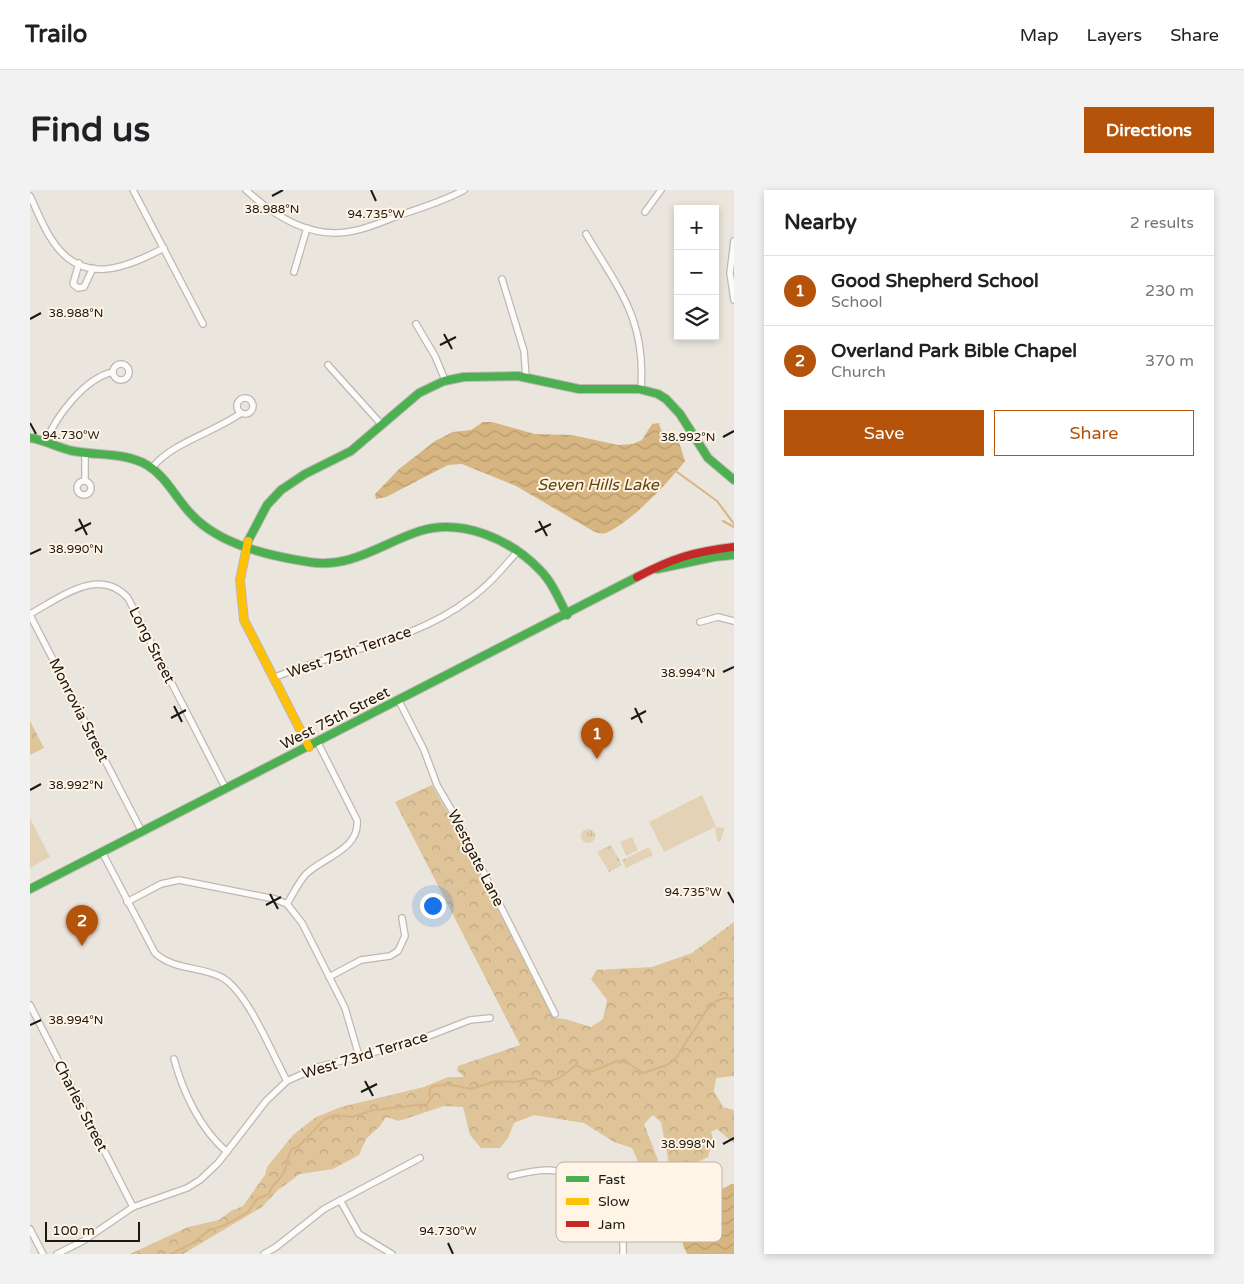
<!DOCTYPE html>
<meta charset="utf-8">
<style>
:root{--surface:#fff;--page:#f2f2f2;--text:#202124;--muted:#757577;--line:#e0e0e0;--accent:#b45309}
body{margin:0;font-family:"Varela Round",sans-serif;background:var(--page);color:var(--text)}
.controls{position:absolute;right:15px;top:15px;display:grid;overflow:hidden;border-radius:0px;box-shadow:0 2px 8px #0003}
.controls button{width:45px;height:45px;display:grid;place-items:center;padding:0;border:0;border-bottom:1px solid var(--line);background:var(--surface);color:var(--text);font:25px sans-serif}
.scale{position:absolute;left:15px;bottom:12px;width:95px;box-sizing:border-box;padding-left:5px;border:2px solid #1b1712;border-top:0;font-size:14px;line-height:18px;white-space:nowrap;color:#1b1712;-webkit-text-stroke:4px #fff4e5;paint-order:stroke}
.you{position:absolute;left:402px;top:715px;width:18px;height:18px;margin:-12px;border:4px solid #fff;border-radius:50%;background:#1a73e8;box-shadow:0 0 0 8px #1a73e833}
.badge{display:grid;place-items:center;width:32px;height:32px;border-radius:50%;background:var(--accent);color:#fff;font-size:16px;font-weight:700}
.pin{position:absolute;translate:-50% -41px;filter:drop-shadow(0 1px 2px #0008)}
.pin::after{content:'';position:absolute;top:26px;width:18px;height:15px;background:inherit;clip-path:polygon(0 0,100% 0,50% 100%)}
.list{margin:0;padding:0;list-style:none}
h2{display:flex;justify-content:space-between;align-items:center;height:65px;margin:0;padding:0 20px;font-size:21px}
h2 small{font-size:16px;font-weight:400;color:var(--muted)}
.list li{display:grid;grid-template-columns:32px 1fr auto;gap:15px;align-items:center;box-sizing:border-box;height:70px;padding:0 20px;border-top:1px solid var(--line)}
.list b{display:block;font-size:19px;white-space:nowrap}
.list p{margin:0;font-size:16px;white-space:nowrap;color:var(--muted)}
.list em{font-size:16px;font-style:normal;color:var(--muted)}
.actions{display:flex;gap:10px;padding:15px 20px}
.actions a{flex:1;padding:11px 0;border:1px solid var(--accent);border-radius:0px;text-align:center;font-size:18px;color:var(--accent)}
.actions .main{background:var(--accent);color:#fff}
.icon{flex:none;width:28px;height:28px;fill:none;stroke:currentColor;stroke-width:2;stroke-linecap:round;stroke-linejoin:round}
.map{position:relative;flex:none;width:704px;height:1064px;overflow:hidden;border-radius:0px}
header{display:flex;align-items:center;gap:30px;box-sizing:border-box;height:70px;padding:0 25px;background:var(--surface);border-bottom:1px solid var(--line)}
header strong{font-size:24px}
nav{display:flex;gap:28px;margin-inline-start:auto;font-size:18px}
.intro{display:flex;align-items:center;justify-content:space-between;box-sizing:border-box;height:120px;padding:0 30px}
h1{margin:0;font-size:35px}
.button{padding:12px 22px;border-radius:0px;background:var(--accent);color:#fff;font-size:18px;font-weight:700}
main{display:flex;gap:30px;padding:0 30px}
aside{flex:1;background:var(--surface);border-radius:0px;box-shadow:0 2px 8px #0003}
.map>svg:first-child{display:block}
</style>
<header>
<strong>Trailo</strong>
<nav><a>Map</a><a>Layers</a><a>Share</a></nav>
</header>
<div class="intro"><h1>Find us</h1><a class="button">Directions</a></div>
<main>
<div class="map">
<svg width="704" height="1064" viewBox="0 0 704 1064">
<defs>
<pattern id="forest-crowns" width="20" height="18" patternUnits="userSpaceOnUse" patternTransform="scale(1.25)"><rect width="20" height="18" fill="#dfc399"/><path d="M2 6a3 3 0 1 1 6 0M12 15a3 3 0 1 1 6 0" fill="none" stroke="#bfa783"/></pattern>
<pattern id="park-tufts" width="24" height="20" patternUnits="userSpaceOnUse" patternTransform="scale(1.25)"><rect width="24" height="20" fill="#e4d2b6"/><path d="M3 7l-1-3M5 7V3M7 7l1-3M15 17l-1-3M17 17v-4M19 17l1-3" fill="none" stroke="#c3b49b"/></pattern>
<pattern id="water-waves" width="16" height="10" patternUnits="userSpaceOnUse" patternTransform="scale(1.25)"><rect width="16" height="10" fill="#d7b581"/><path d="M0 5q4-4 8 0t8 0" fill="none" stroke="#b89b6e"/></pattern>
</defs>
<rect width="100%" height="100%" fill="#ebe6dd"/>
<g fill="url(#forest-crowns)">
<path d="M0,531L14,558L0,565Z"/>
<path d="M402,595L429,643L523,828L535,829L561,837L573,829L577,810L561,789L567,780L622,777L662,763L704,732V886L686,888L684,901L693,917L704,920V953L687,939L681,942L683,949L678,967L658,977L646,978L639,974L631,932L623,925L614,934L628,970L624,976L615,979L611,978L602,958L584,952L554,933L504,925L484,933L478,948L470,958H451L440,945L433,917L414,916L369,931L356,927L350,936L336,949L329,965L303,979L270,984L248,1000L232,1017L153,1064H100L158,1037L189,1030L201,1021L213,1016L235,985L237,977L263,945L286,927L311,917L394,897L418,887H434L427,880L428,876L490,855L365,612Z"/>
</g>
<g fill="url(#park-tufts)">
<circle cx="558" cy="646" r="7"/>
<path d="M581,655L592,675L579,682L567,662Z"/>
<path d="M619,657L623,665L596,678L592,670Z"/>
</g>
<g fill="#e4d2b6">
<path d="M672,605L686,637L695,638L690,652L687,651L685,637L634,662L619,632Z"/>
<path d="M0,628L20,667L0,678Z"/>
<path d="M602,647L608,660L596,666L590,652Z"/>
</g>
<g fill="url(#water-waves)">
<path d="M453,232H462L505,244L542,245L588,255L603,254L612,250L622,234L629,233L631,240L648,249L655,271C639,292 602,331 578,342C573,345 568,343 563,341L486,296L432,274L418,275L356,307L346,309L345,304L369,279L405,251L423,242L441,240Z"/>
<path d="M701,994H704V1064H657L653,1055L651,1019L645,1014L646,1008C660,993 685,1007 701,994Z"/>
</g>
<g fill="none" stroke-linecap="round" stroke-linejoin="round">
<g stroke="#d7b581" stroke-width="2">
<path d="M647,282L687,311L704,334"/>
<path d="M693,331L704,337"/>
<path d="M141,1064L163,1053L178,1041L195,1035L218,1022L227,1009L239,1004C242,992 250,992 254,982C258,974 257,966 262,959L268,957L295,929L305,925L322,927L344,920L397,914L401,908L399,904L401,897L417,894L441,899L466,891L485,892L504,888C519,898 535,885 546,875L555,880L563,881L587,871L598,873L613,883L637,875L646,868L676,821L686,811L696,808L704,809"/>
</g>
<defs>
<g id="street">
<path d="M103,0L173,134"/>
<path d="M216,0C244,26 282,50 323,41C339,38 354,31 370,25C391,18 414,11 434,0"/>
<path d="M0,6C7,20 13,37 22,50C52,97 96,78 134,58"/>
<path d="M615,22L631,0"/>
<path d="M556,44C590,101 616,130 611,199"/>
<path d="M704,51L700,83L704,110"/>
<path d="M49,73L43,94L48,98L54,97L63,78"/>
<path d="M264,82L277,38"/>
<path d="M472,89L494,161L496,187"/>
<path d="M386,134L405,166L415,190"/>
<circle cx="91" cy="182" r="8"/>
<path d="M298,175L351,234"/>
<circle cx="215" cy="216" r="8"/>
<path d="M16,251C27,225 55,188 83,182"/>
<path d="M122,278C141,253 185,242 211,223"/>
<path d="M55,290V263"/>
<circle cx="54" cy="298" r="7"/>
<path d="M0,424C30,408 69,376 98,408L196,599"/>
<path d="M0,425L112,642"/>
<path d="M670,432L688,427L704,431"/>
<path d="M243,488C309,460 383,453 441,408C459,395 473,378 487,362"/>
<path d="M369,511L394,560L407,595L426,628L525,824"/>
<path d="M72,662L125,763C144,780 167,776 189,786C216,797 242,864 257,891"/>
<path d="M97,712L131,694L149,690L245,709L257,714L272,733L315,818L329,866"/>
<path d="M257,714C263,704 268,693 276,684C294,667 330,659 327,630L288,553"/>
<path d="M299,787L331,770L360,766L368,761L375,746L372,728"/>
<path d="M0,815L103,1017"/>
<path d="M144,869C153,902 170,939 197,962"/>
<path d="M481,986C493,983 507,980 519,980C561,983 596,1022 593,1064"/>
<path d="M310,1010L329,1044L362,1064"/>
<path d="M0,1039L13,1064"/>
<path d="M27,1064L53,1051L103,1017L157,998L170,990L188,973L236,911L257,891L288,877L386,851L440,830L460,828"/>
<path d="M234,1064L246,1057L294,1019L390,968"/>
</g>
<g id="fast">
<path d="M0,248C15,250 28,258 43,261C68,266 94,262 117,275C137,287 146,309 162,325C190,355 240,366 279,372C322,379 352,353 390,341C432,328 480,349 510,380C522,392 529,409 537,425"/>
<path d="M218,351L237,315L251,300L275,284L321,261L389,203L414,191L434,187L488,186L549,199H609L628,204L636,209L650,224L678,268L704,290"/>
<path d="M627,379L684,367L704,365"/>
<path d="M0,699L607,387"/>
</g>
<path id="slow" d="M218,351L210,390L214,430L279,557"/>
<path id="jam" d="M607,387C643,368 663,362 704,357"/>
</defs>
<use href="#street" stroke="#bcb8b2" stroke-width="8"/>
<use href="#fast" stroke="#bcb8b2" stroke-width="10"/>
<use href="#slow" stroke="#bcb8b2" stroke-width="10"/>
<use href="#jam" stroke="#bcb8b2" stroke-width="10"/>
<use href="#street" stroke="#fcfbfa" stroke-width="5.5"/>
<use href="#fast" stroke="#4caf50" stroke-width="8"/>
<use href="#slow" stroke="#ffc107" stroke-width="8"/>
<use href="#jam" stroke="#c62828" stroke-width="8"/>
</g>
<path fill="none" stroke="#1b1712" stroke-width="2" d="M341,0L346,11M242,6L253,0M0,129L11,123M414,144L422,159M410,155L426,147M0,233L6,244M693,247L704,241M49,329L57,345M509,331L517,346M45,341L61,333M505,342L521,334M0,364L11,359M693,482L704,477M144,516L152,532M605,518L612,533M141,528L156,520M601,529L616,521M0,600L11,594M698,702L704,713M240,704L248,719M236,715L251,707M0,835L11,830M335,891L343,906M331,902L347,894M693,954L704,948M418,1053L423,1064"/>
<g text-anchor="middle" stroke-width="4" stroke-linejoin="round" paint-order="stroke">
<g font-size="15" fill="#1b1712" stroke="#fff4e5">
<text transform="translate(122 455) rotate(63)" y="5">Long Street</text>
<text transform="translate(319 462) rotate(-19)" y="5">West 75th Terrace</text>
<text transform="translate(49 520) rotate(63)" y="5">Monrovia Street</text>
<text transform="translate(305 528) rotate(-27)" y="5">West 75th Street</text>
<text transform="translate(446 668) rotate(63)" y="5">Westgate Lane</text>
<text transform="translate(335 865) rotate(-17)" y="5">West 73rd Terrace</text>
<text transform="translate(51 916) rotate(63)" y="5">Charles Street</text>
</g>
<g font-size="16" font-style="italic" fill="#63440c" stroke="#fff4e5">
<text x="568" y="300">Seven Hills Lake</text>
</g>
</g>
<rect x="526" y="972" width="166" height="80" rx="8" fill="#fff4e5" stroke="#bbb2a6" stroke-width="1"/>
<rect x="536" y="986" width="23" height="6" fill="#4caf50"/>
<rect x="536" y="1008" width="23" height="7" fill="#ffc107"/>
<rect x="536" y="1031" width="23" height="6" fill="#c62828"/>
<g font-size="14" fill="#1b1712">
<text x="568" y="994">Fast</text>
<text x="568" y="1016">Slow</text>
<text x="568" y="1039">Jam</text>
</g>
<g font-size="12" text-anchor="middle" fill="#1b1712" stroke="#fff4e5" stroke-width="4" stroke-linejoin="round" paint-order="stroke">
<text x="242" y="23">38.988°N</text>
<text x="346" y="28">94.735°W</text>
<text x="46" y="127">38.988°N</text>
<text x="41" y="249">94.730°W</text>
<text x="658" y="251">38.992°N</text>
<text x="46" y="363">38.990°N</text>
<text x="658" y="487">38.994°N</text>
<text x="46" y="599">38.992°N</text>
<text x="663" y="706">94.735°W</text>
<text x="46" y="834">38.994°N</text>
<text x="658" y="958">38.998°N</text>
<text x="418" y="1045">94.730°W</text>
</g>
</svg>
<div class="controls">
<button>+</button>
<button>−</button>
<button><svg class="icon" aria-label="layers" viewBox="0 0 24 24"><path d="M12 4l9 5-9 5-9-5zM3 14l9 5 9-5"/></svg></button>
</div>
<div class="scale">100 m</div>
<div class="you"></div>
<div class="pin badge" style="left:567px;top:569px">1</div>
<div class="pin badge" style="left:52px;top:756px">2</div>
</div>
<aside>
<h2>Nearby<small>2 results</small></h2>
<ul class="list">
<li><span class="badge">1</span><div><b>Good Shepherd School</b><p>School</p></div><em>230 m</em></li>
<li><span class="badge">2</span><div><b>Overland Park Bible Chapel</b><p>Church</p></div><em>370 m</em></li>
</ul>
<div class="actions"><a class="main">Save</a><a>Share</a></div>
</aside>
</main>
